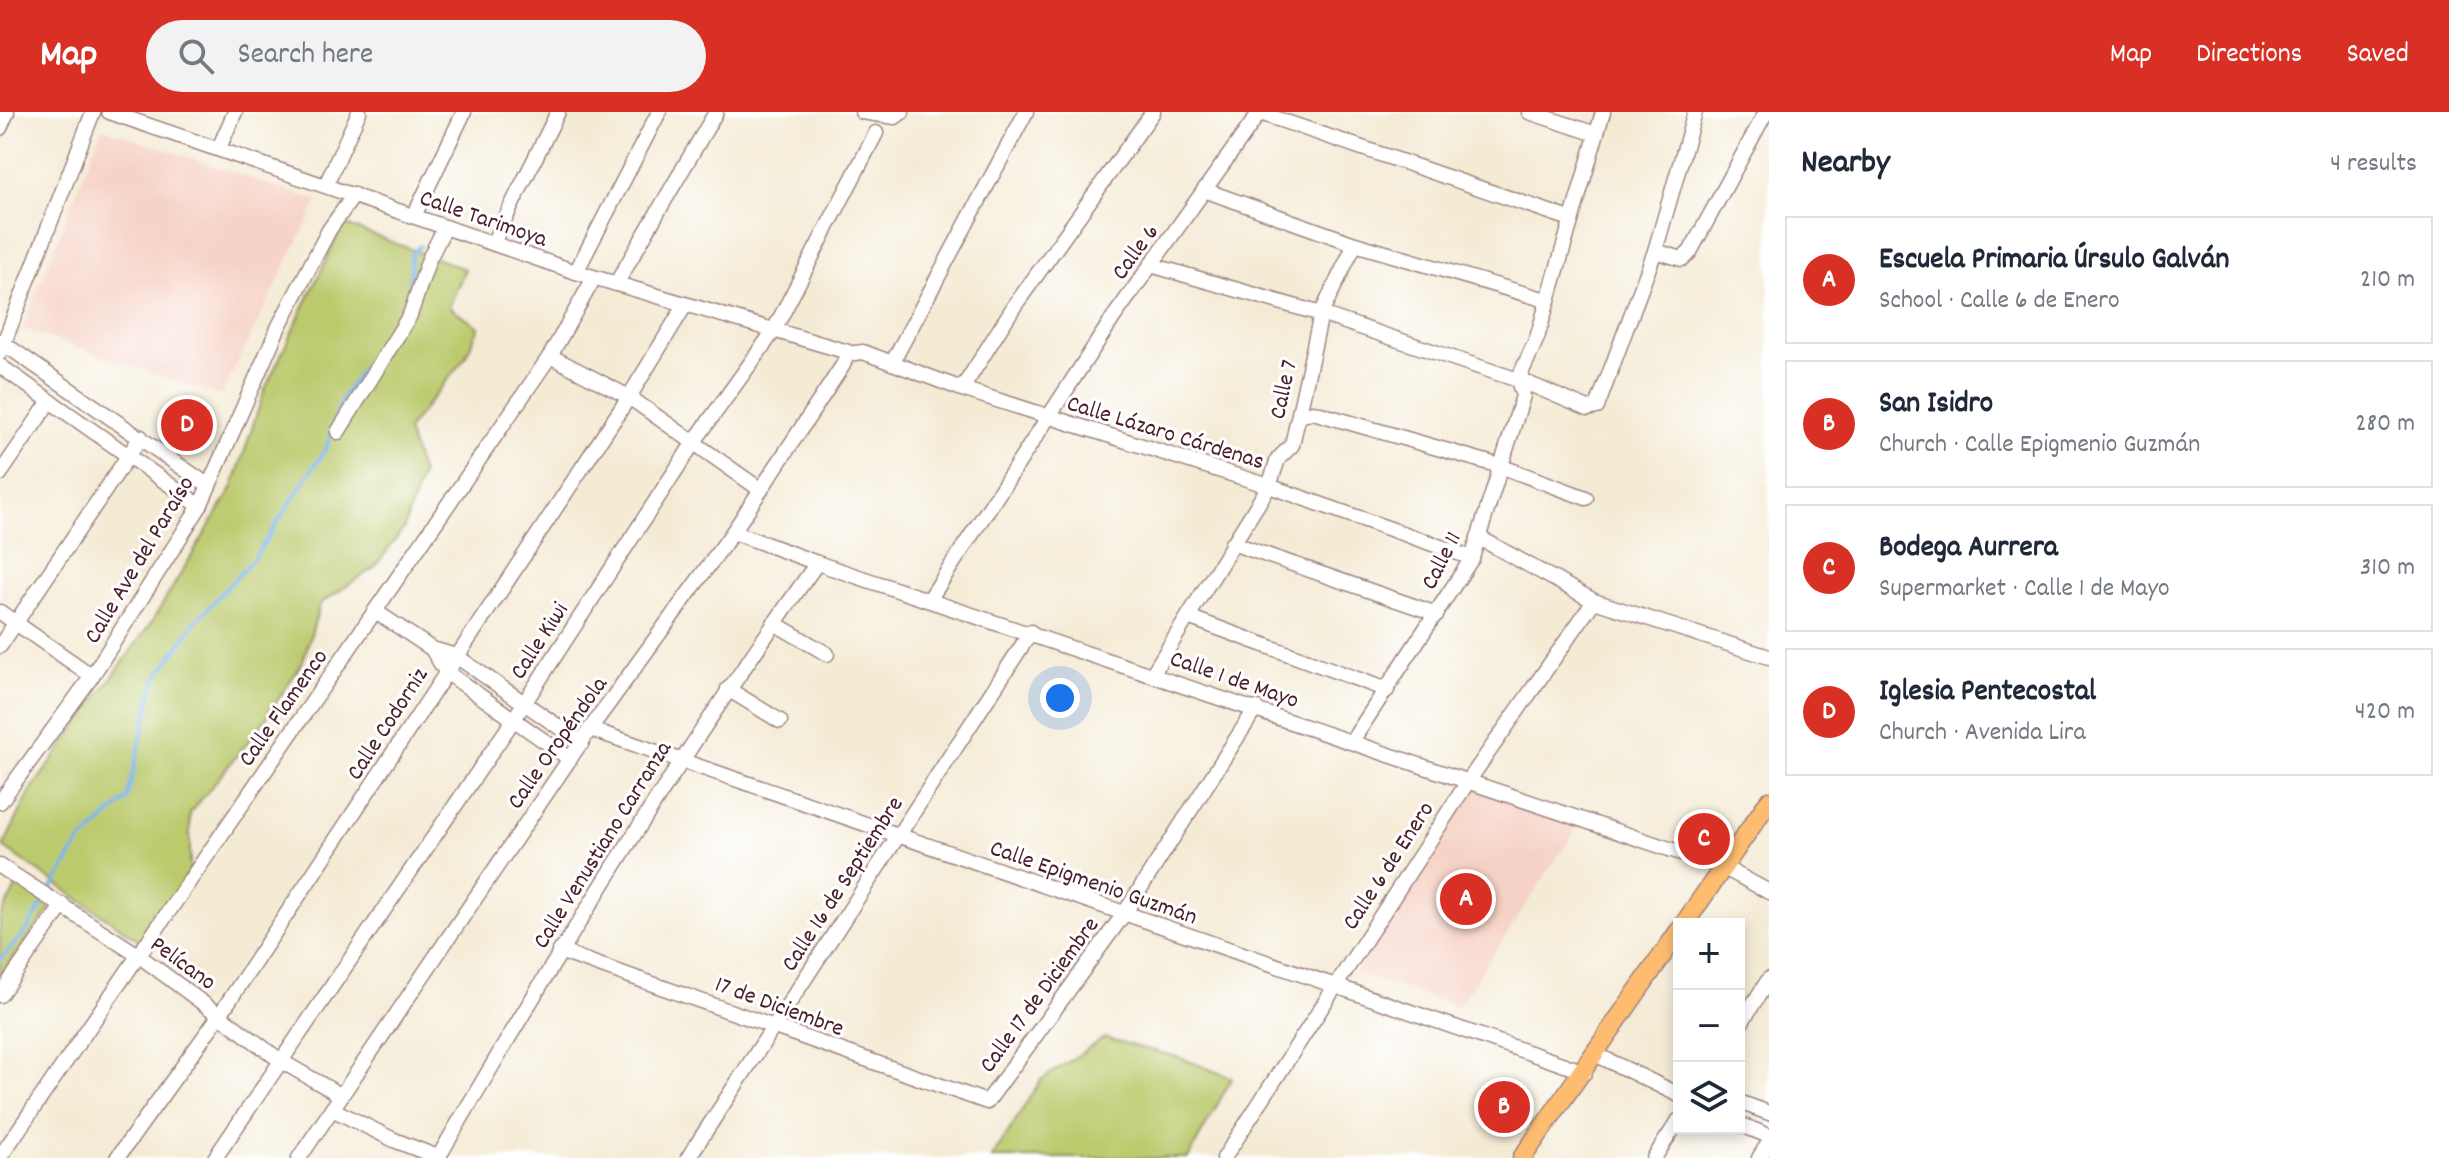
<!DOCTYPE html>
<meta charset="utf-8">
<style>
:root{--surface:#fff;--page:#f2f2f3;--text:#1f2937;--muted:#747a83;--line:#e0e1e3;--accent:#d93025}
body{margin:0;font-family:Dekko,sans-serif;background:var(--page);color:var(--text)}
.controls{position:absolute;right:24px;bottom:24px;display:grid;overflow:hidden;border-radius:0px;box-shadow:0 4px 12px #0003}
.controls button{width:72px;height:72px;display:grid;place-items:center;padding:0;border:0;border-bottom:2px solid var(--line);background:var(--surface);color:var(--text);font:40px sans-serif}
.you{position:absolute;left:1060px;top:586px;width:28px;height:28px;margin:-20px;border:6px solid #fff;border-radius:50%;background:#1a73e8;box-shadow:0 0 0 12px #1a73e833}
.badge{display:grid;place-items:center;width:52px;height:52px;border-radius:50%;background:var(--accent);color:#fff;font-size:26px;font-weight:700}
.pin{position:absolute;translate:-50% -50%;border:4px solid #fff;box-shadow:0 2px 8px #0006}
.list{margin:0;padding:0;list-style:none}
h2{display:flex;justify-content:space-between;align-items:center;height:104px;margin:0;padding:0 32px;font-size:34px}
h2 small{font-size:26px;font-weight:400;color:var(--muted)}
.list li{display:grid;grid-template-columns:52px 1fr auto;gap:24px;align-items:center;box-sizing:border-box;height:128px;margin:0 16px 16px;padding:0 16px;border:2px solid var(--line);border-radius:0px}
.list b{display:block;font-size:30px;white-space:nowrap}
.list p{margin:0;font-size:26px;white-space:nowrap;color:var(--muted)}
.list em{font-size:26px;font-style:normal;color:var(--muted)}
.icon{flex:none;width:44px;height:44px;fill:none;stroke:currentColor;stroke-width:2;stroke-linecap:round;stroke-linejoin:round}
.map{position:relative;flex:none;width:1769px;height:1046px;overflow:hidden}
header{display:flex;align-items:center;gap:48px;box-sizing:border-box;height:112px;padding:0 40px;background:var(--accent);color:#fff}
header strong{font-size:38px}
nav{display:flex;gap:44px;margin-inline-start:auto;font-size:28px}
.search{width:560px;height:72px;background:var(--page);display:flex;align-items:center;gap:20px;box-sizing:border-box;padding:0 28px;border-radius:44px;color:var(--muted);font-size:30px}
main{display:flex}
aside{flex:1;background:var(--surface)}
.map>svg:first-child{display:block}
</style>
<header>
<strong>Map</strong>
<div class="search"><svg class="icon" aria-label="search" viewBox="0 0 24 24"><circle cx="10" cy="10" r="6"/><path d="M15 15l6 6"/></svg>Search here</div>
<nav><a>Map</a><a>Directions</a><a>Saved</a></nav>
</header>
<main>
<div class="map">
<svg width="1769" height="1046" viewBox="0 0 1769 1046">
<rect width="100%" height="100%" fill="#fff"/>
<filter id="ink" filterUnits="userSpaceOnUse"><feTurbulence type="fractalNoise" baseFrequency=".0125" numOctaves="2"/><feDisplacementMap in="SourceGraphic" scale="16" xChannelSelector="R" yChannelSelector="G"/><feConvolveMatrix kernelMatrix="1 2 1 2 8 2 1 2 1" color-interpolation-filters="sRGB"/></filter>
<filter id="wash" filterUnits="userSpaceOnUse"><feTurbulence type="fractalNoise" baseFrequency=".006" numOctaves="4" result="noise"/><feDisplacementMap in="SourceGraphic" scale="32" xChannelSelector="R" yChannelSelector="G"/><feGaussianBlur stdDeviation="1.8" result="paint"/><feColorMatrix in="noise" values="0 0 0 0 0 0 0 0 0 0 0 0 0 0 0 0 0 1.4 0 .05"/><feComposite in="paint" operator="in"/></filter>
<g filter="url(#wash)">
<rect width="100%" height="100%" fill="#f4ebd5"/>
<g fill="#f6d1c5">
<path d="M102,16L318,89L221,284L22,217Z"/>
<path d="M1471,676L1579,713L1458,895L1355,861Z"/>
</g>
<g fill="#bbca6d" stroke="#82744c" stroke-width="2">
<path d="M343,112L465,157L449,195L479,215L465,246L407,318L422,362L404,416L375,455L320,492L303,549L261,614L190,701V758L143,831L3,735L31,678L151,511L232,377L265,277Z"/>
<path d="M19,770L49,787V799L0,864V805Z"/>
<path d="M1104,926L1178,945L1232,966L1188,1046H992L1041,968Z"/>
</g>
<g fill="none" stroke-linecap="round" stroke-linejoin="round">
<path stroke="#7ab4eb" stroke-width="4" d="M0,848L27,818L79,731L127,687L155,568L197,508L255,445L326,336L342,286L399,205L410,180L411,143L420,134"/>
</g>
</g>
<g filter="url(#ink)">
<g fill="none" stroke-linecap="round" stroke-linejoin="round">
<defs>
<g id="minor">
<path d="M109,0L576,160L848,240L843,253L733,420L590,617L299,1046"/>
<path d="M862,0L895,5L902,0"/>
<path d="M1257,0L1570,107"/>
<path d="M1529,0L1596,22"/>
<path d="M0,16L7,0"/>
<path d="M219,36L235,0"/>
<path d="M326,73L359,0"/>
<path d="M1204,78L1355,132L1546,188"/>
<path d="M414,104L464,0"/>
<path d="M493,131L558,0"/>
<path d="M1655,139L1682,147L1690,140L1766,0"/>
<path d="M1151,153L1321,202L1527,271L1588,297L1597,295L1655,139L1695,0"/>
<path d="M576,160L659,0"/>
<path d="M616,172L716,0"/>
<path d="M0,229L209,374"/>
<path d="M0,241L93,0"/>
<path d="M848,242L863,240L962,277L1269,374L1472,446"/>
<path d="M550,244L629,285L761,378"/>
<path d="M892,251L1026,0"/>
<path d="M0,254L200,394"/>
<path d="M962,277L1013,196L1153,0"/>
<path d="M1299,304L1313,300L1500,354L1586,386"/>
<path d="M338,320L410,203L429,147L445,115"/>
<path d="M0,362L50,289"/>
<path d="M733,420L817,451L1723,755L1769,780"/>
<path d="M1478,425L1594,489L1769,545"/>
<path d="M1232,431L1437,502"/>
<path d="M929,488L1113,206L1260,0"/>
<path d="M375,499L432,537L456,544L582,631"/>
<path d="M0,500L92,564"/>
<path d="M1188,505L1387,578"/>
<path d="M774,511L827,542"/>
<path d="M0,534L141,325"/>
<path d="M432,537L446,560L570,647"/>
<path d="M1153,561L1269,374L1278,347L1292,333L1321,202L1355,132"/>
<path d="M728,577L780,609"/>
<path d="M590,617L1585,960"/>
<path d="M1352,629L1472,446L1523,284L1518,268L1537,226L1603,0"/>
<path d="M0,690L92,564L200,394L279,214L329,118L354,83"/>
<path d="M0,754L138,843L281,949L340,983"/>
<path d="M559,839L987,990L1124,802L1256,596"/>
<path d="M0,883L63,793"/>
<path d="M1739,914L1769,867"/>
<path d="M1595,942L1679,983"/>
<path d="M1739,990L1769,1001"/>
<path d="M332,997L394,1028L440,1046"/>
<path d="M1739,1012L1769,1024"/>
<path d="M0,1045L550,244L594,166"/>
<path d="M117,1046L219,904L629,285L684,195"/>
<path d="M215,1046L512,610L694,330L773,220L876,21"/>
<path d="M438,1046C556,842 680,643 817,451"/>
<path d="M688,1046L1031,520"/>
<path d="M1224,1046L1469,668L1594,489"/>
<path d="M1654,1046L1679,1008"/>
<path d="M1759,1046L1769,1030"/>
</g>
<g id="major">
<path d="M1684,812L1769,689"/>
<path d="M1522,1046L1679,819"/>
</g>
</defs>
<use href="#minor" stroke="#9f8580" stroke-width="17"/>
<use href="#major" stroke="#9f8580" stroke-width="21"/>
<use href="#minor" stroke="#fff" stroke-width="14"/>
<use href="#major" stroke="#fdbc70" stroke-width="18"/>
</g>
</g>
<g text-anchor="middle" stroke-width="6" stroke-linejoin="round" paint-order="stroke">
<g font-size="24" fill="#4a1f2b" stroke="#fff">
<text transform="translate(484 105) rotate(19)" y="8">Calle Tarimoya</text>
<text transform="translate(1134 139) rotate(-54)" y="8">Calle 6</text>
<text transform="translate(1282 277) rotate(-78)" y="8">Calle 7</text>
<text transform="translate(1166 319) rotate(17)" y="8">Calle Lázaro Cárdenas</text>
<text transform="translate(138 447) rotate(-59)" y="8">Calle Ave del Paraíso</text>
<text transform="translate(1440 448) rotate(-63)" y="8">Calle 11</text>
<text transform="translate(538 528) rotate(-57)" y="8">Calle Kiwi</text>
<text transform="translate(1235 566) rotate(19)" y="8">Calle 1 de Mayo</text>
<text transform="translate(282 595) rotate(-55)" y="8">Calle Flamenco</text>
<text transform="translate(386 611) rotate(-57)" y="8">Calle Codorniz</text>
<text transform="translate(556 630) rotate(-55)" y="8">Calle Oropéndola</text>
<text transform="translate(601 732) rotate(-58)" y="8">Calle Venustiano Carranza</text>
<text transform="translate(1387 753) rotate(-57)" y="8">Calle 6 de Enero</text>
<text transform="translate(1094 769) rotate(19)" y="8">Calle Epigmenio Guzmán</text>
<text transform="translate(841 771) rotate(-57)" y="8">Calle 16 de Septiembre</text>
<text transform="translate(184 850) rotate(36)" y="8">Pelícano</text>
<text transform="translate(1038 882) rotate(-54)" y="8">Calle 17 de Diciembre</text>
<text transform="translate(780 893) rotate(20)" y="8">17 de Diciembre</text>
</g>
</g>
</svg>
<div class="controls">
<button>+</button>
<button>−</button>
<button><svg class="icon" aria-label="layers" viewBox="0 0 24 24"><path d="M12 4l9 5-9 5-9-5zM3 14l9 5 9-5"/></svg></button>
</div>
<div class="you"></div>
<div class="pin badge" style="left:1466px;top:787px">A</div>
<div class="pin badge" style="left:1504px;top:995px">B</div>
<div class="pin badge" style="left:1704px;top:727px">C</div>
<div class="pin badge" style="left:187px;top:313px">D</div>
</div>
<aside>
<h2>Nearby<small>4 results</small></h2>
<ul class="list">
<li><span class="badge">A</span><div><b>Escuela Primaria Úrsulo Galván</b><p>School · Calle 6 de Enero</p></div><em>210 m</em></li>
<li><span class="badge">B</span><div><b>San Isidro</b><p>Church · Calle Epigmenio Guzmán</p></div><em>280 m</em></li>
<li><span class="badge">C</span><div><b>Bodega Aurrera</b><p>Supermarket · Calle 1 de Mayo</p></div><em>310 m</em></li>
<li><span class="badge">D</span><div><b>Iglesia Pentecostal</b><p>Church · Avenida Lira</p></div><em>420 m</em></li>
</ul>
</aside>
</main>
